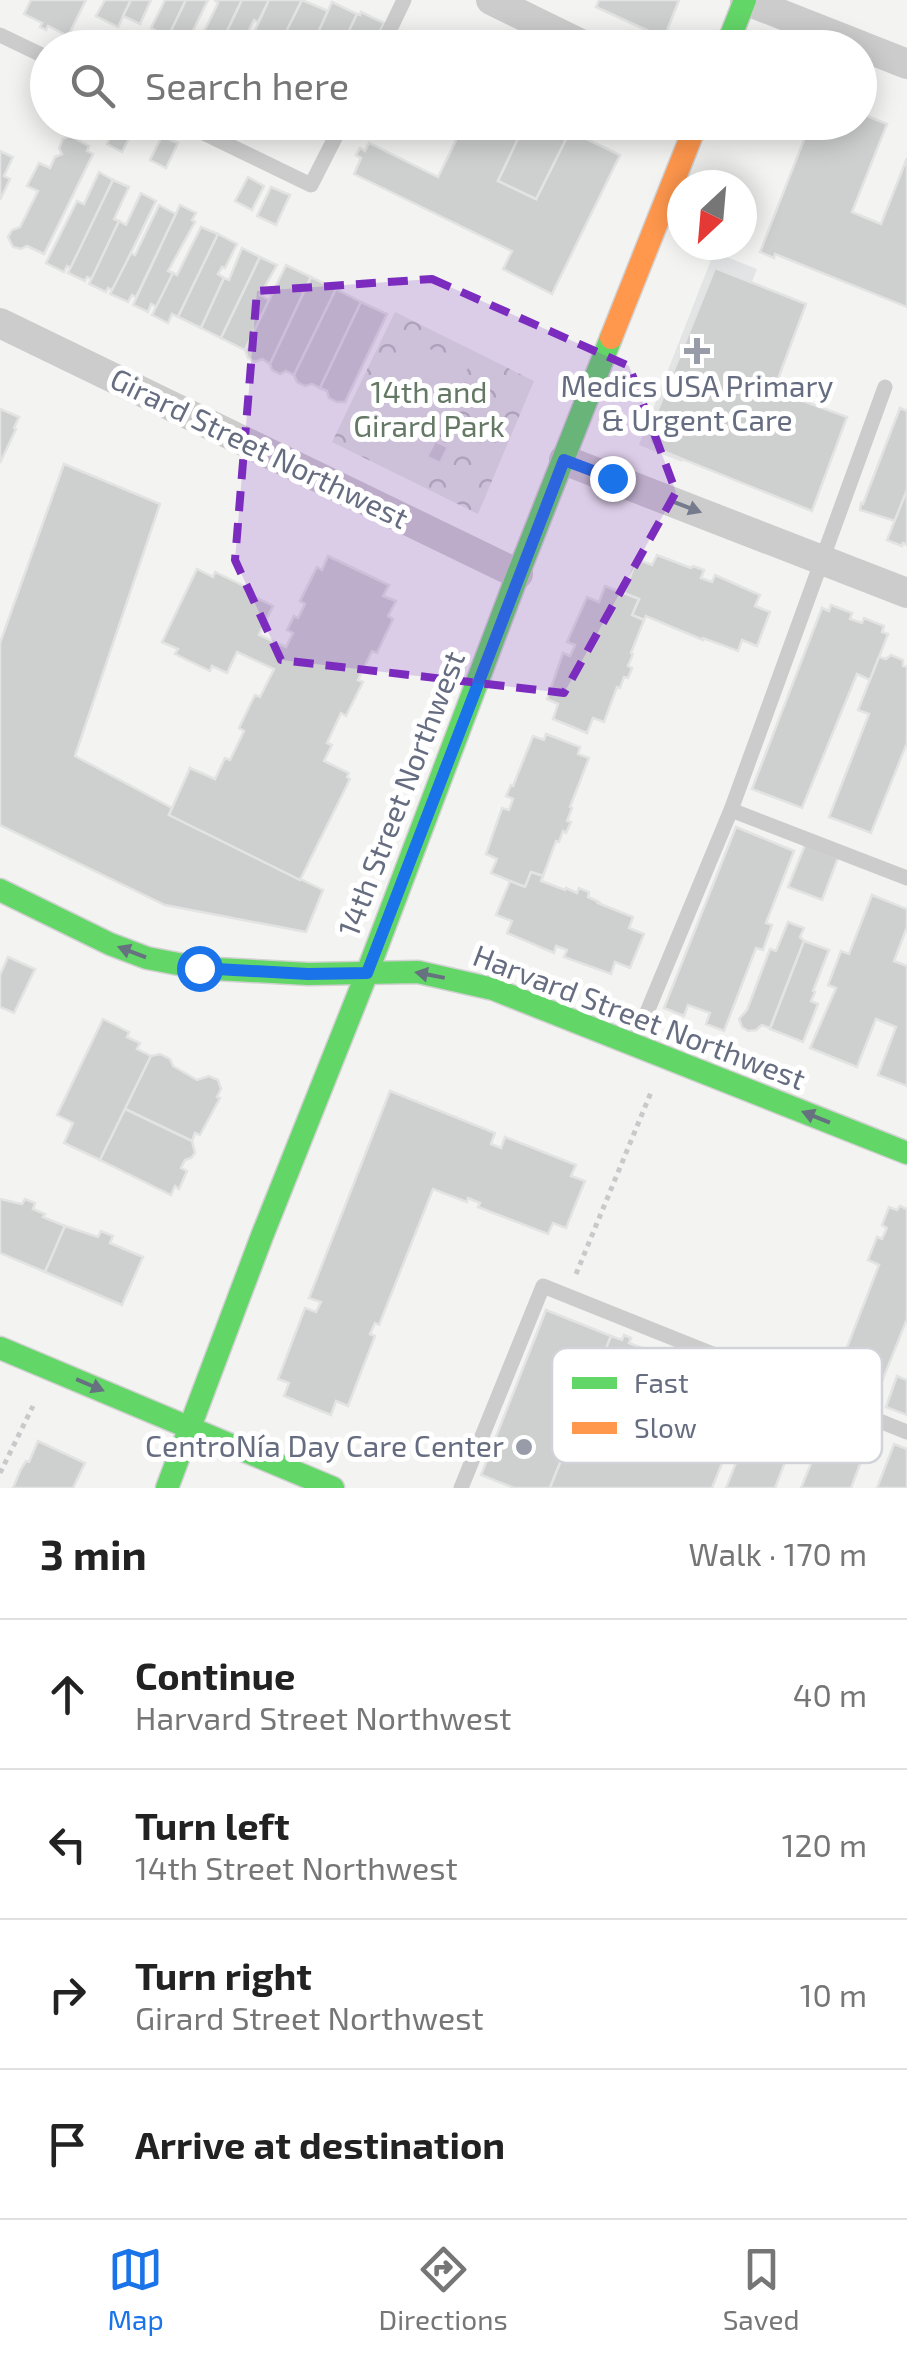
<!DOCTYPE html>
<meta charset="utf-8">
<style>
:root{--surface:#fff;--page:#f2f2f2;--text:#222;--muted:#767676;--line:#e0e0e0;--accent:#1a73e8}
body{margin:0;font-family:"Exo 2",sans-serif;background:var(--page);color:var(--text)}
.compass{position:absolute;left:667px;top:170px;width:90px;height:90px;border-radius:50%;background:var(--surface);box-shadow:0 5px 25px #0003;rotate:206deg}
.stop{position:absolute;width:30px;height:30px;margin:-22px;border:8px solid #1a73e8;border-radius:50%;background:#fff}
.stop.end{background:#1a73e8;border-color:#fff;box-shadow:0 2px 10px #0008}
.list{margin:0;padding:0;list-style:none}
h2{display:flex;justify-content:space-between;align-items:center;height:130px;margin:0;padding:0 40px;font-size:42px}
h2 small{font-size:32px;font-weight:400;color:var(--muted)}
.list li{display:grid;grid-template-columns:65px 1fr auto;gap:30px;align-items:center;box-sizing:border-box;height:150px;padding:0 40px;border-top:2px solid var(--line)}
.list b{display:block;font-size:38px;white-space:nowrap}
.list p{margin:0;font-size:32px;white-space:nowrap;color:var(--muted)}
.list em{font-size:32px;font-style:normal;color:var(--muted)}
.icon{flex:none;width:55px;height:55px;fill:none;stroke:currentColor;stroke-width:2;stroke-linecap:round;stroke-linejoin:round}
.map{position:relative;flex:none;width:907px;height:1488px;overflow:hidden}
.search{position:absolute;background:var(--surface);box-shadow:0 5px 25px #0003;left:30px;right:30px;top:30px;height:110px;display:flex;align-items:center;gap:25px;box-sizing:border-box;padding:0 35px;border-radius:55px;color:var(--muted);font-size:38px}
.sheet{height:730px;background:var(--surface)}
nav{display:flex;justify-content:space-around;align-items:center;box-sizing:border-box;height:140px;border-top:2px solid var(--line);background:var(--surface);font-size:28px;color:var(--muted)}
nav a{display:grid;justify-items:center;gap:5px}
nav .on{color:var(--accent)}
.map>svg:first-child{display:block}
</style>
<div class="map">
<svg width="907" height="1488" viewBox="0 0 907 1488">
<defs>
<pattern id="park-crowns" width="20" height="18" patternUnits="userSpaceOnUse" patternTransform="scale(2.5)"><rect width="20" height="18" fill="#e2e6e1"/><path d="M2 6a3 3 0 1 1 6 0M12 15a3 3 0 1 1 6 0" fill="none" stroke="#bbbfbc"/></pattern>
</defs>
<rect width="100%" height="100%" fill="#f3f4f2"/>
<path fill="#e3e4e5" d="M714,252L757,269L682,462L639,445Z"/>
<path fill="url(#park-crowns)" d="M395,312L534,381L478,514L332,442Z"/>
<path fill="#e2e6e1" d="M404,336L468,368L417,474L352,443Z"/>
<g fill="#cecfcf" stroke="#e2e3e2" stroke-width="2.5">
<path d="M31,0H86L68,36L48,26L46,30L40,27L42,23L24,14Z"/>
<path d="M105,0H131L118,27L96,16Z"/>
<path d="M131,0H151L140,24L123,16Z"/>
<path d="M165,0H186L168,37L151,28Z"/>
<path d="M186,0H208L186,45L168,37Z"/>
<path d="M215,0H242L219,48H196L218,3Z"/>
<path d="M242,0H269L258,22L254,20L240,48H219Z"/>
<path d="M269,0H302L281,42L274,39L270,48H247Z"/>
<path d="M302,0L328,11L311,48H287V46L281,42Z"/>
<path d="M599,0H679L664,38L596,7Z"/>
<path d="M332,2L357,14L341,48H311Z"/>
<path d="M361,12L384,23L372,48H341L357,14L360,15Z"/>
<path d="M860,113L887,124L852,212L881,224L907,158V307L775,254L774,258L760,252L811,122H860Z"/>
<path d="M118,122L136,124L122,152L107,144Z"/>
<path d="M465,122H526L498,181L536,199L570,131L620,155L552,294L503,269L512,251L354,174L361,158L356,155L360,148L365,151L369,143L438,177Z"/>
<path d="M526,122H553L570,131L536,199L498,181Z"/>
<path d="M70,136L89,146L87,151L93,154L44,254L27,246L21,249L13,247L8,237L12,230L20,227L38,191L27,186L39,163L50,168L55,157L62,154L59,148L63,139Z"/>
<path d="M162,136L178,143L166,168L150,160Z"/>
<path d="M0,151L13,157L4,176L10,179L0,200Z"/>
<path d="M99,172L113,180L71,268L67,266L64,272L46,263L77,201L84,204Z"/>
<path d="M248,177L264,186L252,210L235,201Z"/>
<path d="M113,180L129,187L114,219L119,221L92,279L87,277L85,281L68,273Z"/>
<path d="M271,187L290,195L276,225L257,216Z"/>
<path d="M141,193L156,201L113,290L108,288L106,292L89,284L119,221L126,225Z"/>
<path d="M159,205L176,214L136,297L132,295L128,302L110,294L131,253L135,255Z"/>
<path d="M180,205L196,213L192,220L195,222L168,271L173,273L157,307L151,304L148,312L133,305Z"/>
<path d="M201,227L218,234L178,317L172,314L168,323L152,315L173,273L177,275Z"/>
<path d="M218,234L237,244L225,268L222,267L218,274L224,278L201,328L178,317Z"/>
<path d="M242,248L260,257L221,338L201,328L224,278L229,280Z"/>
<path d="M260,257L277,265L260,295L269,300L245,350L221,338Z"/>
<path d="M286,265L311,277L270,364L262,359L255,362L248,358L245,350Z"/>
<path d="M715,268L806,304L772,395L783,399L784,394L847,417L812,511L655,448L650,442L649,434L653,422Z"/>
<path d="M311,277L336,289L294,375L286,371L280,374L272,370L270,364Z"/>
<path d="M336,289L361,302L320,388L312,384L305,386L297,382L294,375Z"/>
<path d="M361,302L387,314L345,402H337L329,398L327,391L320,388Z"/>
<path d="M464,380L477,386L470,402L457,396Z"/>
<path d="M900,408L907,411V490L895,521L860,510L861,503L863,504Z"/>
<path d="M0,409L19,417L14,428L16,429L0,463Z"/>
<path d="M435,441L448,447L440,463L427,457Z"/>
<path d="M64,464L160,504L75,756L172,808L169,815L323,890L306,932L165,905L0,825V643Z"/>
<path d="M907,490V545L903,543L902,546L887,540Z"/>
<path d="M657,555L691,568L693,566L704,570L701,578L712,582L715,575L760,595L755,606L770,612L757,646L742,640L738,651L703,638V640L646,616L644,620L632,615L639,599L624,593L637,559L652,565Z"/>
<path d="M328,556L389,585L383,596L396,601L388,616L393,619L377,653L372,651L358,680L363,682L346,716L341,713L327,743L332,745L324,761L349,773L347,777L350,779L300,880L169,815L190,768L215,779L225,758L230,760L244,731L239,728L249,707L255,695L260,697L274,669L237,652L227,673L212,666L210,671L175,654L178,649L162,642L197,569L213,577L215,572L250,589L247,593L273,606L259,635L286,647L293,633L287,630L294,616L298,618L305,604L300,601L317,567L322,570Z"/>
<path d="M605,586L639,599L632,615L644,620L631,653L633,654L628,666L632,668L628,678L624,677L620,688L617,687L604,722L593,718L587,733L553,719L558,704L547,699L563,653L570,656L575,645L567,642L587,597L599,602Z"/>
<path d="M831,605L852,613L850,619L862,623L864,618L884,626L882,632L888,634L870,680L857,674L802,808L752,789L822,608L829,611Z"/>
<path d="M891,655L903,660V666L907,667V743L871,833L829,817L869,714L858,710L879,657L886,659Z"/>
<path d="M546,734L580,747L578,754L589,758L570,807L572,808L567,821L571,822L566,833L563,831L559,842L556,841L543,876L531,872L525,887L491,873L497,859L486,854L502,808L509,810L513,799L506,796L511,785L513,786L533,736L544,740Z"/>
<path d="M736,827L794,851L766,923L772,925L763,950L756,948L724,1031L706,1024L710,1013L688,1005L684,1016L664,1008Z"/>
<path d="M805,845L838,858L822,900L788,887Z"/>
<path d="M531,872L543,876L541,881L565,890L566,888L577,893L579,888L589,892L588,897L599,902L598,903L633,917L629,928L644,934L630,968L615,962L611,974L564,957L567,950L556,946L554,953L507,933L512,921L496,915L510,881L525,887Z"/>
<path d="M872,895L907,909V927L894,961L907,966V1086L878,1075L896,1027L876,1019L857,1067L810,1048L836,988L828,985L841,951L849,954Z"/>
<path d="M788,922L804,928L800,937L804,941L770,1028L762,1025L756,1030L748,1031L742,1027L739,1019L747,1010L770,949L776,951Z"/>
<path d="M804,941L829,950L813,991L815,992L811,1001L818,1004L803,1042L770,1029Z"/>
<path d="M8,957L35,969L14,1013L0,1007V975Z"/>
<path d="M103,1019L129,1032L127,1037L140,1043L137,1049L151,1056L100,1160L64,1143L73,1123L57,1115Z"/>
<path d="M160,1054L170,1059L173,1066L197,1080L209,1076L218,1080L221,1089L217,1097L220,1098L200,1135L195,1133L192,1141L125,1109L151,1056Z"/>
<path d="M390,1091L495,1133L491,1144L501,1148L505,1137L576,1165L571,1176L585,1181L566,1228L553,1223L548,1234L478,1207L480,1203L468,1198L467,1202L433,1189L379,1325L375,1323L370,1334L375,1336L348,1406L336,1401L331,1415L284,1396L289,1383L278,1379L305,1308L316,1312L321,1302L309,1298Z"/>
<path d="M125,1109L192,1141L195,1153L191,1158L185,1160L181,1168L187,1171L179,1189L175,1186L171,1195L100,1160Z"/>
<path d="M0,1199L22,1204L25,1199L35,1203L33,1209L45,1214L43,1217L65,1226L45,1272L0,1253Z"/>
<path d="M900,1206L907,1209V1319L881,1384L839,1368L879,1265L868,1260L877,1237L882,1239L887,1228L882,1225L889,1207L897,1210Z"/>
<path d="M65,1226L98,1237L101,1231L113,1236L110,1243L143,1257L122,1305L45,1272Z"/>
<path d="M546,1310L611,1336L600,1363H603L571,1445L568,1443L550,1488H514L481,1475Z"/>
<path d="M624,1335L631,1338L629,1343L683,1364L663,1417L730,1443L712,1488H550L568,1443L571,1445L603,1363H600L611,1336L622,1340Z"/>
<path d="M897,1376L907,1380V1415L886,1407Z"/>
<path d="M762,1397L804,1413L775,1488H726Z"/>
<path d="M828,1422L870,1438L851,1488H801Z"/>
<path d="M38,1441L85,1463L73,1488H13L20,1471L26,1461L29,1462Z"/>
<path d="M894,1444L907,1449V1488H877Z"/>
</g>
<g fill="none" stroke-linecap="round" stroke-linejoin="round">
<defs>
<g id="fast">
<path d="M726,48L745,0"/>
<path d="M0,890L110,944L147,958L199,968L308,974L418,972L493,989L907,1153"/>
<path d="M0,1348L333,1488"/>
<path d="M167,1488L262,1236L367,973L518,574L611,338"/>
</g>
<path id="slow" d="M611,338L697,122"/>
</defs>
<use href="#fast" stroke="#d1d1d1" stroke-width="25"/>
<use href="#slow" stroke="#d1d1d1" stroke-width="25"/>
<g stroke="#c8c9ca" stroke-width="5" stroke-dasharray="5 5" stroke-linecap="butt">
<path d="M576,1274L652,1090"/>
<path d="M0,1473L33,1406"/>
</g>
<g stroke="#cccccd" stroke-width="15">
<path d="M0,35L48,58"/>
<path d="M381,48L404,0"/>
<path d="M181,122L311,185L343,122"/>
<path d="M731,810L907,878"/>
<path d="M635,1041L731,810L885,387"/>
<path d="M461,1488L543,1286L907,1432"/>
</g>
<g stroke="#cccccd" stroke-width="30">
<path d="M491,0L589,48"/>
<path d="M745,0L907,64"/>
<path d="M0,323L518,574"/>
<path d="M564,460L907,593"/>
</g>
<use href="#fast" stroke="#63d668" stroke-width="22"/>
<use href="#slow" stroke="#ff974d" stroke-width="22"/>
</g>
<defs><path id="oneway-solid" d="M-6-.8H1V-3.2L6.5 0L1 3.2V.8H-6Z" transform="scale(2.5)"/></defs>
<use fill="#757b8c" href="#oneway-solid" transform="translate(687 507) rotate(21)"/>
<g fill="#66727f">
<use href="#oneway-solid" transform="translate(132 952) rotate(-159)"/>
<use href="#oneway-solid" transform="translate(430 975) rotate(-169)"/>
<use href="#oneway-solid" transform="translate(816 1117) rotate(-158)"/>
<use href="#oneway-solid" transform="translate(90 1385) rotate(23)"/>
</g>
<g fill="none" stroke-linecap="round" stroke-linejoin="round">
<path stroke="#1a73e8" stroke-width="12" d="M199,968L308,974L367,973L564,460L612,478"/>
</g>
<path fill="#7b2cbf" fill-opacity="0.2" stroke="#7b2cbf" stroke-width="8" stroke-dasharray="20 12" stroke-linejoin="round" d="M432,279L629,366L676,492L564,693L281,660L235,560L257,291Z"/>
<g fill="#979ca8" stroke="#fff" stroke-width="4">
<path d="M692 336h10v10h10v10h-10v10h-10v-10h-10v-10h10z"/>
<circle cx="524" cy="1447" r="10"/>
</g>
<g text-anchor="middle" stroke-width="10" stroke-linejoin="round" paint-order="stroke">
<g font-size="30" fill="#666d80" stroke="#fff">
<text x="697" y="397">Medics USA Primary<tspan x="697" dy="34">&amp; Urgent Care</tspan></text>
<text x="504" y="1457" text-anchor="end">CentroNía Day Care Center</text>
</g>
<g font-size="30" fill="#647865" stroke="#fff">
<text x="429" y="403">14th and<tspan x="429" dy="34">Girard Park</tspan></text>
</g>
<g font-size="30" fill="#666d80" stroke="#fff">
<text transform="translate(259 449) rotate(26)" y="10">Girard Street Northwest</text>
<text transform="translate(402 794) rotate(-69)" y="10">14th Street Northwest</text>
<text transform="translate(639 1018) rotate(21)" y="10">Harvard Street Northwest</text>
</g>
</g>
<rect x="552" y="1348" width="330" height="115" rx="15" fill="#fff" stroke="#d1d3d9" stroke-width="2.5"/>
<rect x="572" y="1377" width="45" height="12" fill="#63d668"/>
<rect x="572" y="1422" width="45" height="12" fill="#ff974d"/>
<g font-size="28" fill="#666d80">
<text x="634" y="1393">Fast</text>
<text x="634" y="1438">Slow</text>
</g>
</svg>
<svg class="compass" viewBox="-18 -18 36 36"><path d="M0-13l5 13h-10z" fill="#e53935"/><path d="M0 13l5-13h-10z" fill="#767676"/></svg>
<div class="stop" style="left:199px;top:968px"></div>
<div class="stop end" style="left:612px;top:478px"></div>
<div class="search"><svg class="icon" aria-label="search" viewBox="0 0 24 24"><circle cx="10" cy="10" r="6"/><path d="M15 15l6 6"/></svg>Search here</div>
</div>
<section class="sheet">
<h2>3 min<small>Walk · 170 m</small></h2>
<ul class="list">
<li><svg class="icon" aria-label="ahead" viewBox="0 0 24 24"><path d="M12 20V5M6 11l6-6 6 6"/></svg><div><b>Continue</b><p>Harvard Street Northwest</p></div><em>40 m</em></li>
<li><svg class="icon" aria-label="left" viewBox="0 0 24 24"><path d="M17 20v-9H6M10 6l-5 5 5 5"/></svg><div><b>Turn left</b><p>14th Street Northwest</p></div><em>120 m</em></li>
<li><svg class="icon" aria-label="right" viewBox="0 0 24 24"><path d="M7 20v-9h11M14 6l5 5-5 5"/></svg><div><b>Turn right</b><p>Girard Street Northwest</p></div><em>10 m</em></li>
<li><svg class="icon" aria-label="arrive" viewBox="0 0 24 24"><path d="M6 21V4h12l-3 4 3 4H6"/></svg><div><b>Arrive at destination</b></div></li>
</ul>
</section>
<nav>
<a class="on"><svg class="icon" aria-label="map" viewBox="0 0 24 24"><path d="M3 6l6-2 6 2 6-2v14l-6 2-6-2-6 2zM9 4v14M15 6v14"/></svg>Map</a>
<a><svg class="icon" aria-label="directions" viewBox="0 0 24 24"><path d="M12 3l9 9-9 9-9-9zM9 14v-3h6M13 9l2 2-2 2"/></svg>Directions</a>
<a><svg class="icon" aria-label="saved" viewBox="0 0 24 24"><path d="M7 4h10v16l-5-4-5 4z"/></svg>Saved</a>
</nav>
